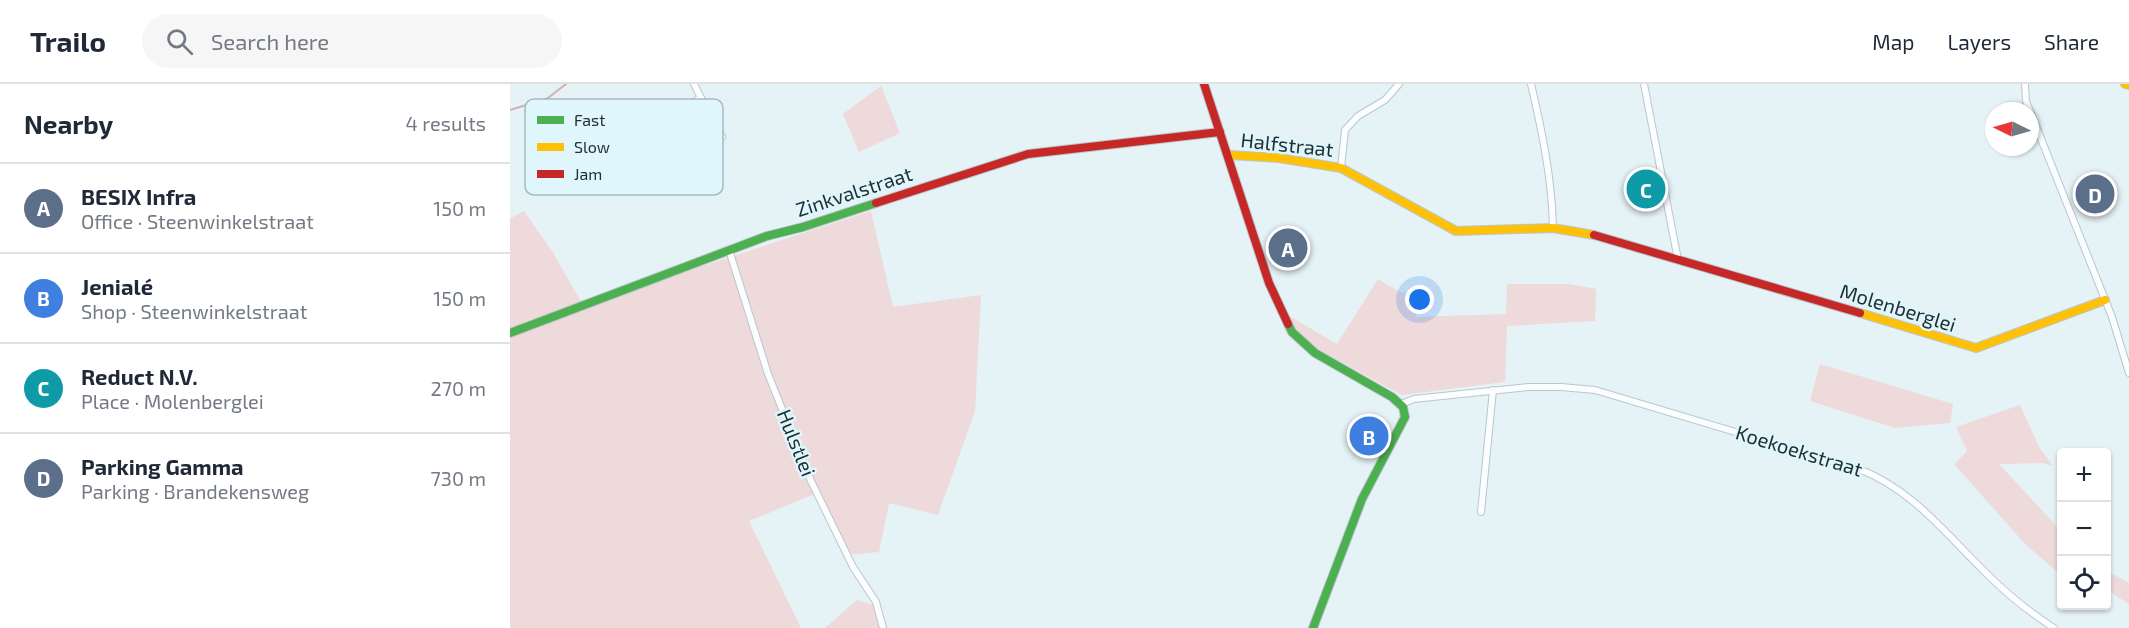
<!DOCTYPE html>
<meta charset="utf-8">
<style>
:root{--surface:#fff;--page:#f6f6f7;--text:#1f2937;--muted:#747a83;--line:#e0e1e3;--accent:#db2777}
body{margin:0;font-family:"Exo 2",sans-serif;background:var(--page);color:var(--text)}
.controls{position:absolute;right:18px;bottom:18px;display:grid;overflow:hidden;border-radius:6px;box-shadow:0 2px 4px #0004}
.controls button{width:54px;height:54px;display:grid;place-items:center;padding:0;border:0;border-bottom:2px solid var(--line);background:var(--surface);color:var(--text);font:30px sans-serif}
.compass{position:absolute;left:1475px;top:18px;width:54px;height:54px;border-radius:50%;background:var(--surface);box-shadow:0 2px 4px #0004;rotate:275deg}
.you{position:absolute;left:910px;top:216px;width:21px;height:21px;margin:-15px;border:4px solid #fff;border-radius:50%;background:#1a73e8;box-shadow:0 0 0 9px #1a73e833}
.badge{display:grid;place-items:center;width:39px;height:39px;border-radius:50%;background:var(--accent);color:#fff;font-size:20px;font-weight:700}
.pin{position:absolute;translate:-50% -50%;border:3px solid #fff;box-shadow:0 2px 6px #0006}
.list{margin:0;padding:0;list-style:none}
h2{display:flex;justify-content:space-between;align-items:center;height:78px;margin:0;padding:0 24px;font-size:26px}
h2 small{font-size:20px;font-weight:400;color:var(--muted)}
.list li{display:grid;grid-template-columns:39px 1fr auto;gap:18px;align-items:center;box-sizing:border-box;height:90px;padding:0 24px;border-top:2px solid var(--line)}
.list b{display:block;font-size:22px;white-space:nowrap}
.list p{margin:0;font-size:20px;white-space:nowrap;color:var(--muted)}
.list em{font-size:20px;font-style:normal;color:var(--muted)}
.icon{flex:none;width:33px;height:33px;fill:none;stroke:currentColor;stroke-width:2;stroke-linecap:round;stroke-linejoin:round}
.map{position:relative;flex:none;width:1619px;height:544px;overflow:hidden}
header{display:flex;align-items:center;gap:36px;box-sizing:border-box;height:84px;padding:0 30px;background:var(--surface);border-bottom:2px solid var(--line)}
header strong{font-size:28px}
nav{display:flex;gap:33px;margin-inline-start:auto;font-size:21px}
.search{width:420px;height:54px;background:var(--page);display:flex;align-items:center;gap:15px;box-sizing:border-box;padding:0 21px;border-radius:33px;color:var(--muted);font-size:22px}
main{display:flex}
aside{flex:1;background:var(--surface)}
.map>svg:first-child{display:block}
</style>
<header>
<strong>Trailo</strong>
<div class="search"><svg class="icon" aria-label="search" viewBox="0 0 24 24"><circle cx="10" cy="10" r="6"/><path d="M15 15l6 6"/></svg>Search here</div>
<nav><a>Map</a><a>Layers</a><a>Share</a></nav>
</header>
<main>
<aside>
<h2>Nearby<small>4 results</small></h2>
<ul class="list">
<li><span class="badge" style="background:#5c6f8a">A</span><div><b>BESIX Infra</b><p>Office · Steenwinkelstraat</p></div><em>150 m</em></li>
<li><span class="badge" style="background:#3f7fe0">B</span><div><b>Jenialé</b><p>Shop · Steenwinkelstraat</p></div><em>150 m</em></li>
<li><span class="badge" style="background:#0f9aa8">C</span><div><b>Reduct N.V.</b><p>Place · Molenberglei</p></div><em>270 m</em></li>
<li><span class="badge" style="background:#5c6f8a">D</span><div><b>Parking Gamma</b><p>Parking · Brandekensweg</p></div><em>730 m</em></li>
</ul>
</aside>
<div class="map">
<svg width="1619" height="544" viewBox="0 0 1619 544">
<rect width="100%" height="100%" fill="#e5f2f6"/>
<g fill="#eed9db">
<path d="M371,2L390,49L349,68L333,30Z"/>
<path d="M14,127L42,167L73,221L361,127L383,223L471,211L465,327L428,431L379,419L369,468L337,471L307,409L239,437L291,544H0V135Z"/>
<path d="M868,195L890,208L906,211V233L996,230L997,200H1059L1086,205L1085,237L997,242L995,298L892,311L807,265L793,253L776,230L827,260Z"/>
<path d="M1310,280L1443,320L1440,339L1385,344L1300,317Z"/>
<path d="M1510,321L1529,363L1543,382L1533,379L1489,380L1551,447V491L1515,460L1444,380L1457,367L1446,343Z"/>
<path d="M1597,487L1619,499V520L1597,506Z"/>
<path d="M347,516L364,521L370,544H315Z"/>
</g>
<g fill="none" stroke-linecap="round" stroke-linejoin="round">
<path stroke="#d5afb0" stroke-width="2" d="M0,26L38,14L56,0"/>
<defs>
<g id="street">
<path d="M1021,0C1032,47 1042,95 1043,144"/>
<path d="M1134,0L1168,176"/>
<path d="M1515,0L1516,17L1520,27"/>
<path d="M191,14L212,53"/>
<path d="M1520,27L1602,233L1619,289"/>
<path d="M85,70L191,14L184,0"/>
<path d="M831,84L835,46L848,32L875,16L889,0"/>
<path d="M219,166L258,290L301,397L343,483L366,518L373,544"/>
<path d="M891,320L904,315L1018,303H1051L1085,306L1349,385C1403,406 1436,450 1476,489C1497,510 1519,528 1544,544"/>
<path d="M971,428L983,306"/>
</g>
<g id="fast">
<path d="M778,240L782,248L805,269L882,313L893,323L895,333L852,415L803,544"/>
<path d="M0,249L257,152L293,143L366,119"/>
</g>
<g id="slow">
<path d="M1615,0L1619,1"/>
<path d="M719,71L769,74L831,84L946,147L1043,144L1084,151"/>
<path d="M1350,229L1466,264L1595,216"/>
</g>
<g id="jam">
<path d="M694,0L759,199L778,240"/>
<path d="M366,119L518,70L710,48"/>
<path d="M1084,151L1350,229"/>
</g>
</defs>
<use href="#street" stroke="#bac7cb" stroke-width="8"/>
<use href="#fast" stroke="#bac7cb" stroke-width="10"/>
<use href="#slow" stroke="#bac7cb" stroke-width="10"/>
<use href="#jam" stroke="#bac7cb" stroke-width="10"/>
<use href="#street" stroke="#fbfdfe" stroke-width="6"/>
<use href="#fast" stroke="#4caf50" stroke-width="8"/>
<use href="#slow" stroke="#ffc107" stroke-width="8"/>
<use href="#jam" stroke="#c62828" stroke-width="8"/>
</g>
<g text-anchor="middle" stroke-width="5" stroke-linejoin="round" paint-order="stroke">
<g font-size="20" fill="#213034" stroke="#dff6fc">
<text transform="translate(777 61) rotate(6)" y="7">Halfstraat</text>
<text transform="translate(344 108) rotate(-18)" y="7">Zinkvalstraat</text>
<text transform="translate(1388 224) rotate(17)" y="7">Molenberglei</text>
<text transform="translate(286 359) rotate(68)" y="7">Hulstlei</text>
<text transform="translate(1289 367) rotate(17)" y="7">Koekoekstraat</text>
</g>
</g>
<rect x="15" y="15" width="198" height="96" rx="9" fill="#dff6fc" stroke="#a6bbc0" stroke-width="1.5"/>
<rect x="27" y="32" width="27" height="8" fill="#4caf50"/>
<rect x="27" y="59" width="27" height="8" fill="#ffc107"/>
<rect x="27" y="86" width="27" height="8" fill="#c62828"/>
<g font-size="16" fill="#213034">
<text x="64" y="42">Fast</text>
<text x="64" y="69">Slow</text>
<text x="64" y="96">Jam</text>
</g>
</svg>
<div class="controls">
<button>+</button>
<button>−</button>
<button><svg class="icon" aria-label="locate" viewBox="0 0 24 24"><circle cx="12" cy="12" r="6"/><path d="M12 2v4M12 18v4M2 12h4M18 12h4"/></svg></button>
</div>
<svg class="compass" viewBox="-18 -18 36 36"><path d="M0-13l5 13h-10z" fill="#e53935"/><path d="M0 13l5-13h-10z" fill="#747a83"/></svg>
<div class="you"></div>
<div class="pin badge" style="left:778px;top:164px;background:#5c6f8a">A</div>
<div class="pin badge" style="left:859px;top:352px;background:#3f7fe0">B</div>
<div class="pin badge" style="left:1136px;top:105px;background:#0f9aa8">C</div>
<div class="pin badge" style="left:1585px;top:110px;background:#5c6f8a">D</div>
</div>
</main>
